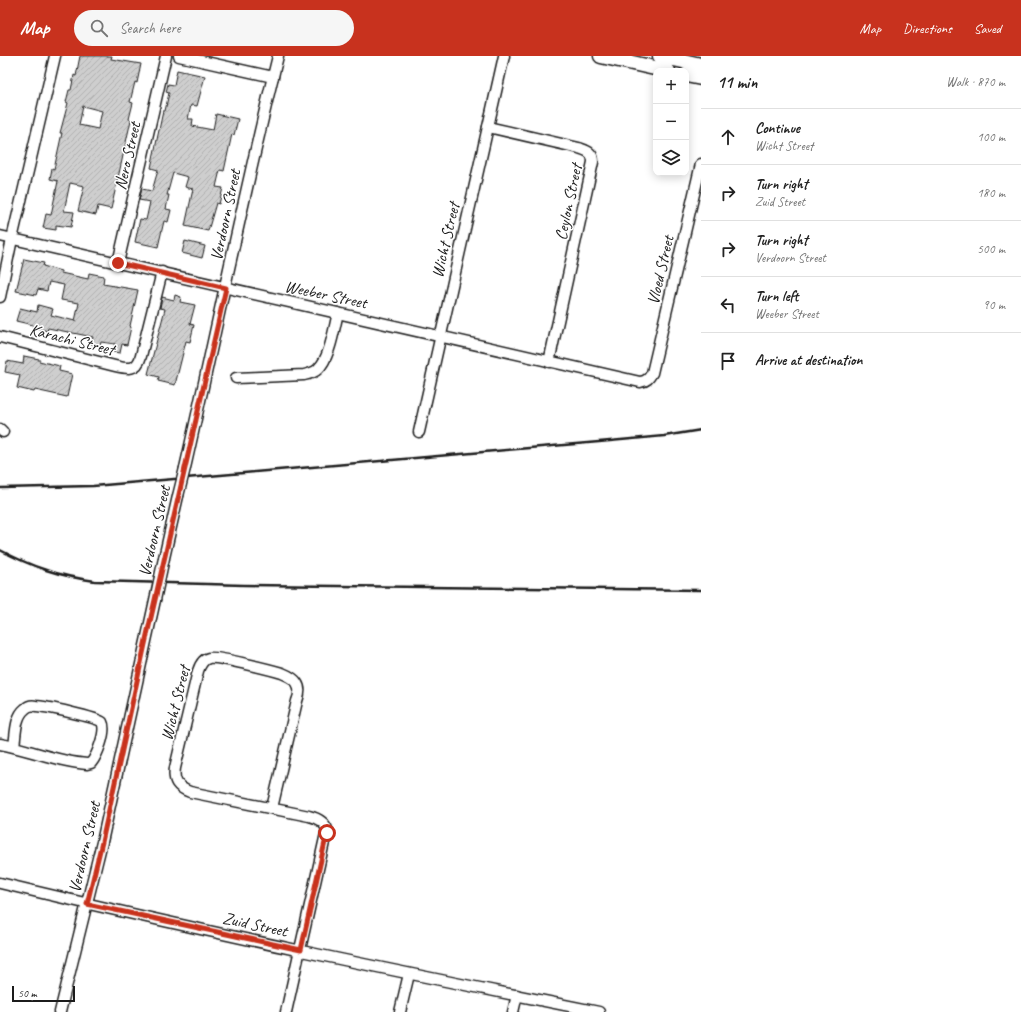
<!DOCTYPE html>
<meta charset="utf-8">
<style>
:root{--surface:#fff;--page:#f6f6f6;--text:#222;--muted:#767676;--line:#e0e0e0;--accent:#c8321e}
body{margin:0;font-family:Caveat,sans-serif;background:var(--page);color:var(--text)}
.controls{position:absolute;right:12px;top:12px;display:grid;overflow:hidden;border-radius:8px;box-shadow:0 2px 10px #0003}
.controls button{width:36px;height:36px;display:grid;place-items:center;padding:0;border:0;border-bottom:1px solid var(--line);background:var(--surface);color:var(--text);font:20px sans-serif}
.scale{position:absolute;left:12px;bottom:10px;width:63px;box-sizing:border-box;padding-left:4px;border:2px solid #1c1c1c;border-top:0;font-size:11px;line-height:14px;white-space:nowrap;color:#1c1c1c;-webkit-text-stroke:3px #fff;paint-order:stroke}
.stop{position:absolute;width:12px;height:12px;margin:-9px;border:3px solid #c8321e;border-radius:50%;background:#fff}
.stop.end{background:#c8321e;border-color:#fff;box-shadow:0 1px 4px #0008}
.list{margin:0;padding:0;list-style:none}
h2{display:flex;justify-content:space-between;align-items:center;height:52px;margin:0;padding:0 16px;font-size:17px}
h2 small{font-size:13px;font-weight:400;color:var(--muted)}
.list li{display:grid;grid-template-columns:26px 1fr auto;gap:12px;align-items:center;box-sizing:border-box;height:56px;padding:0 16px;border-top:1px solid var(--line)}
.list b{display:block;font-size:15px;white-space:nowrap}
.list p{margin:0;font-size:13px;white-space:nowrap;color:var(--muted)}
.list em{font-size:13px;font-style:normal;color:var(--muted)}
.icon{flex:none;width:22px;height:22px;fill:none;stroke:currentColor;stroke-width:2;stroke-linecap:round;stroke-linejoin:round}
.map{position:relative;flex:none;width:701px;height:956px;overflow:hidden}
header{display:flex;align-items:center;gap:24px;box-sizing:border-box;height:56px;padding:0 20px;background:var(--accent);color:#fff}
header strong{font-size:19px}
nav{display:flex;gap:22px;margin-inline-start:auto;font-size:14px}
.search{width:280px;height:36px;background:var(--page);display:flex;align-items:center;gap:10px;box-sizing:border-box;padding:0 14px;border-radius:22px;color:var(--muted);font-size:15px}
main{display:flex}
aside{flex:1;background:var(--surface)}
.map>svg:first-child{display:block}
</style>
<header>
<strong>Map</strong>
<div class="search"><svg class="icon" aria-label="search" viewBox="0 0 24 24"><circle cx="10" cy="10" r="6"/><path d="M15 15l6 6"/></svg>Search here</div>
<nav><a>Map</a><a>Directions</a><a>Saved</a></nav>
</header>
<main>
<div class="map">
<svg width="701" height="956" viewBox="0 0 701 956">
<defs>
<pattern id="building-hatch" width="6" height="6" patternUnits="userSpaceOnUse"><rect width="6" height="6" fill="#cecece"/><path d="M-1 1l2-2M0 6l6-6M5 7l2-2" fill="none" stroke="#b0b0b0"/></pattern>
</defs>
<rect width="100%" height="100%" fill="#fff"/>
<filter id="ink" filterUnits="userSpaceOnUse"><feTurbulence type="fractalNoise" baseFrequency=".025" numOctaves="2"/><feDisplacementMap in="SourceGraphic" scale="8" xChannelSelector="R" yChannelSelector="G"/><feConvolveMatrix kernelMatrix="1 2 1 2 8 2 1 2 1" color-interpolation-filters="sRGB"/></filter>
<g filter="url(#ink)">
<g fill="url(#building-hatch)" stroke="#1c1c1c" fill-rule="evenodd">
<path d="M80,0H112L111,3L141,8L137,27L135,26L130,46L133,47L129,63L131,64L111,153L98,150L96,159L78,155L84,130L70,127L64,155L74,156L71,171L56,169V174L43,172L46,158L51,159L58,125L50,123L52,112L54,113L62,77H60L68,47L66,46L69,34H71L74,19L76,20ZM83,50L102,55L98,73L79,69Z"/>
<path d="M177,14L205,20L197,50L191,49L188,63H193L192,70L213,74L216,58L238,63L234,79L232,78L224,115L220,114L216,131L223,132L219,148L216,147L208,175L185,170L193,133L185,131L188,121L173,117L167,139H169L166,153L171,154L168,166L164,165L158,191L135,186L140,163L146,164L150,146L139,144L142,133L152,135L158,114L151,112L163,55H165L169,37L166,36L168,28L174,29Z"/>
<path d="M185,185L205,190L202,202L182,197Z"/>
<path d="M24,203L44,207L43,210L61,215V217L88,223L89,217L104,220L103,228L138,234L130,270L131,271L127,289L122,288L120,297L113,296L115,288L101,286L100,290L91,288L93,281L48,272L47,275L33,271V269L16,265L20,252L37,256L38,249L53,253L51,259L75,265L79,247L61,244L64,229L49,226L47,235L38,233L36,239L16,235Z"/>
<path d="M175,239L181,241L180,246L195,249L190,268L194,269L190,286L186,285L175,329L158,325L159,321L148,318L165,253L160,252L162,241L174,244Z"/>
<path d="M24,300L39,303V305L60,310L59,315L72,318L67,341L35,334L34,336L17,332L20,319L5,316L7,305L23,308Z"/>
</g>
<g fill="none" stroke-linecap="round" stroke-linejoin="round">
<defs>
<g id="minor">
<path d="M179,0L273,21"/>
<path d="M488,71L579,92C587,95 593,96 593,106L549,306"/>
<path d="M0,180L640,326C647,325 649,322 652,317L701,108"/>
<path d="M118,207L166,0"/>
<path d="M0,241L12,183L55,0"/>
<path d="M0,281L115,310C128,313 137,315 141,300L162,216"/>
<path d="M236,322L304,319C309,318 314,317 318,313C330,302 334,272 338,257"/>
<path d="M0,373L3,376"/>
<path d="M419,376L504,0"/>
<path d="M185,412C216,275 244,137 278,0"/>
<path d="M164,502L178,440"/>
<path d="M0,688C29,693 57,706 87,708L91,707C97,700 107,675 102,666C98,662 45,650 36,650C32,649 28,650 25,653C15,661 16,678 14,690"/>
<path d="M272,752L297,645C299,640 301,633 297,627C294,622 287,619 282,617C272,614 217,600 209,602C203,603 200,609 198,615L175,712C173,725 177,731 190,736L309,760C317,762 324,765 327,773L286,956"/>
<path d="M0,827C199,875 399,916 599,956"/>
<path d="M60,956L102,786L155,544"/>
<path d="M400,956L409,918"/>
<path d="M513,956L517,939"/>
</g>
<g id="highway">
<path d="M601,0L668,15"/>
<path d="M660,0L701,9"/>
<path d="M686,19L701,22"/>
</g>
</defs>
<use href="#minor" stroke="#1c1c1c" stroke-width="13"/>
<use href="#highway" stroke="#1c1c1c" stroke-width="17"/>
<use href="#minor" stroke="#fff" stroke-width="10"/>
<use href="#highway" stroke="#fff" stroke-width="14"/>
<g stroke="#1c1c1c" stroke-width="2.5">
<path d="M0,432L93,430L599,386L664,380L701,374"/>
<path d="M0,494C32,511 59,520 95,525L244,529L701,534"/>
</g>
<defs>
<g id="minor-bridge">
<path d="M178,440L185,412"/>
<path d="M155,544L164,502"/>
</g>
</defs>
<use href="#minor-bridge" stroke="#1c1c1c" stroke-width="13" stroke-linecap="butt"/>
<use href="#minor-bridge" stroke="#fff" stroke-width="10"/>
</g>
</g>
<g fill="none" stroke-linecap="round" stroke-linejoin="round" filter="url(#ink)">
<path stroke="#c8321e" stroke-width="5" d="M118,207L226,232L147,579L102,786L87,848L301,894L327,777"/>
</g>
<g text-anchor="middle" stroke-width="3" stroke-linejoin="round" paint-order="stroke">
<g font-size="17" fill="#1c1c1c" stroke="#fff">
<text transform="translate(127 100) rotate(-77)" y="6">Nero Street</text>
<text transform="translate(568 146) rotate(-78)" y="6">Ceylon Street</text>
<text transform="translate(225 159) rotate(-78)" y="6">Verdoorn Street</text>
<text transform="translate(445 184) rotate(-77)" y="6">Wicht Street</text>
<text transform="translate(660 214) rotate(-77)" y="6">Vloed Street</text>
<text transform="translate(326 238) rotate(12)" y="6">Weeber Street</text>
<text transform="translate(72 283) rotate(14)" y="6">Karachi Street</text>
<text transform="translate(154 475) rotate(-77)" y="6">Verdoorn Street</text>
<text transform="translate(175 647) rotate(-76)" y="6">Wicht Street</text>
<text transform="translate(84 791) rotate(-77)" y="6">Verdoorn Street</text>
<text transform="translate(255 868) rotate(12)" y="6">Zuid Street</text>
</g>
</g>
</svg>
<div class="controls">
<button>+</button>
<button>−</button>
<button><svg class="icon" aria-label="layers" viewBox="0 0 24 24"><path d="M12 4l9 5-9 5-9-5zM3 14l9 5 9-5"/></svg></button>
</div>
<div class="scale">50 m</div>
<div class="stop" style="left:327px;top:777px"></div>
<div class="stop end" style="left:118px;top:207px"></div>
</div>
<aside>
<h2>11 min<small>Walk · 870 m</small></h2>
<ul class="list">
<li><svg class="icon" aria-label="ahead" viewBox="0 0 24 24"><path d="M12 20V5M6 11l6-6 6 6"/></svg><div><b>Continue</b><p>Wicht Street</p></div><em>100 m</em></li>
<li><svg class="icon" aria-label="right" viewBox="0 0 24 24"><path d="M7 20v-9h11M14 6l5 5-5 5"/></svg><div><b>Turn right</b><p>Zuid Street</p></div><em>180 m</em></li>
<li><svg class="icon" aria-label="right" viewBox="0 0 24 24"><path d="M7 20v-9h11M14 6l5 5-5 5"/></svg><div><b>Turn right</b><p>Verdoorn Street</p></div><em>500 m</em></li>
<li><svg class="icon" aria-label="left" viewBox="0 0 24 24"><path d="M17 20v-9H6M10 6l-5 5 5 5"/></svg><div><b>Turn left</b><p>Weeber Street</p></div><em>90 m</em></li>
<li><svg class="icon" aria-label="arrive" viewBox="0 0 24 24"><path d="M6 21V4h12l-3 4 3 4H6"/></svg><div><b>Arrive at destination</b></div></li>
</ul>
</aside>
</main>
